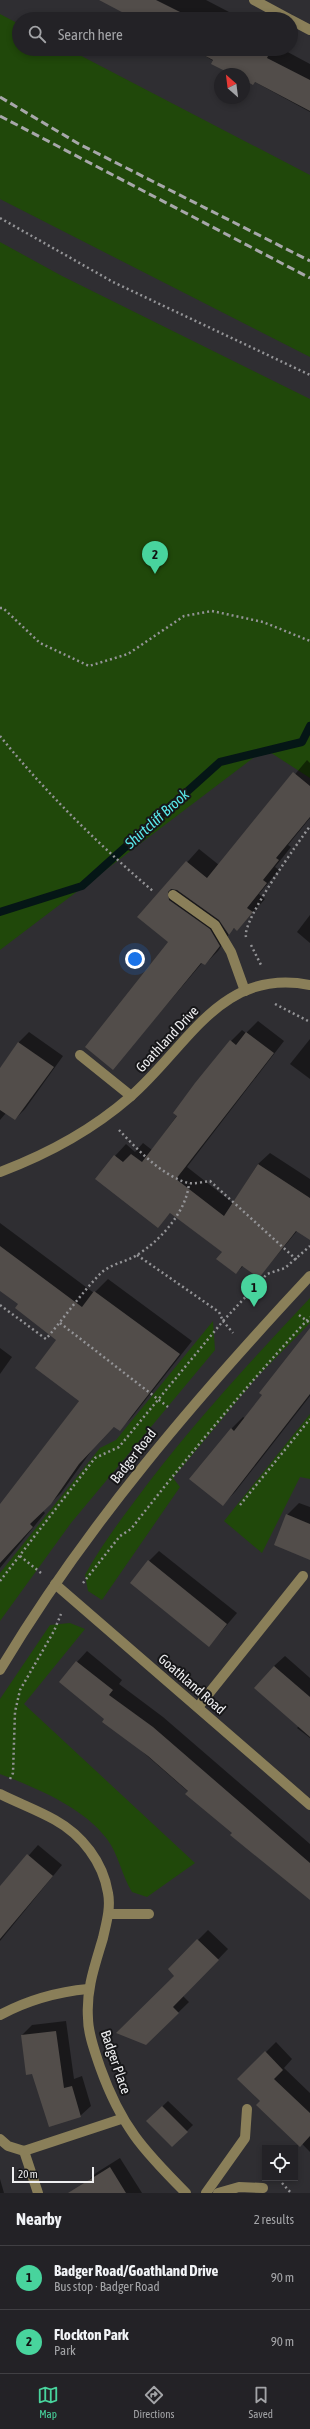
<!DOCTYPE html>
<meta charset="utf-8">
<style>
:root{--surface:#232226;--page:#2b2a2e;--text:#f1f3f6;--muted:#a3a4a7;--line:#403f43;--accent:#48d49d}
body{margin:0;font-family:"Asap Condensed",sans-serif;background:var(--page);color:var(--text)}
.controls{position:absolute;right:12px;bottom:12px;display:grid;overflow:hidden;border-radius:0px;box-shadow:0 2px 6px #0003}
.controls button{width:36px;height:36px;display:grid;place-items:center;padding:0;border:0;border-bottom:1px solid var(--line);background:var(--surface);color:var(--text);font:20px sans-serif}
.compass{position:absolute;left:214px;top:68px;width:36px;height:36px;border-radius:50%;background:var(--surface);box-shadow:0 2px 6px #0003;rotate:332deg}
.scale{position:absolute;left:12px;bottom:10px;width:82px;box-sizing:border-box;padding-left:4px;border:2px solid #efeff1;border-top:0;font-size:11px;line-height:14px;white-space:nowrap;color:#efeff1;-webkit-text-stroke:3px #171719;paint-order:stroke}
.you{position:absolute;left:135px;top:959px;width:14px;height:14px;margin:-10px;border:3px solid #fff;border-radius:50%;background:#1a73e8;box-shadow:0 0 0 6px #1a73e833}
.badge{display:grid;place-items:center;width:26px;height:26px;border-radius:50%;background:var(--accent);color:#111;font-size:13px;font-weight:700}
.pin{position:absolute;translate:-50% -33px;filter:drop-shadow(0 1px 2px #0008)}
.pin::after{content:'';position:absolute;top:21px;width:14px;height:12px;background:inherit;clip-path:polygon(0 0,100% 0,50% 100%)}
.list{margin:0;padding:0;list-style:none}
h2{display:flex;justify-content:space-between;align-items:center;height:52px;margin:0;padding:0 16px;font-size:17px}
h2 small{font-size:13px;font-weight:400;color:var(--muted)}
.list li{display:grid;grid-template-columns:26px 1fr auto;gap:12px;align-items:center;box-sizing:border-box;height:64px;padding:0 16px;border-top:1px solid var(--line)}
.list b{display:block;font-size:15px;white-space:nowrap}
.list p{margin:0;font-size:13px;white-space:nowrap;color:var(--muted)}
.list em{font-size:13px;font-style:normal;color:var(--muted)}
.icon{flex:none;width:22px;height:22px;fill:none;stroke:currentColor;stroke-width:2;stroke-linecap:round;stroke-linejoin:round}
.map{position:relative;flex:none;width:310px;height:2193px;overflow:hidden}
.search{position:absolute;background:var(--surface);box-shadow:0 2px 6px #0003;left:12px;right:12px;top:12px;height:44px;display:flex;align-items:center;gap:10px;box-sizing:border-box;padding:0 14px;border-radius:22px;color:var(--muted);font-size:15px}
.sheet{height:180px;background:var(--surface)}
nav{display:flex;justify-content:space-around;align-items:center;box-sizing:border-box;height:56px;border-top:1px solid var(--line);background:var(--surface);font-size:11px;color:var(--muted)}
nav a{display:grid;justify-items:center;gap:2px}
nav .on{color:var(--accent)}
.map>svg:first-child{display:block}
</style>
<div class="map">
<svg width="310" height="2193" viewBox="0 0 310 2193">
<rect width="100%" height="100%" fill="#2f2e32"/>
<g fill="#20480a">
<path d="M0,14L19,24V49H68L310,175V357L0,199Z"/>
<path d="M0,242L62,276L310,399V778L265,749L0,950Z"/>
<path d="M310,1298V1323L257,1377L173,1478L180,1487L102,1600L88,1591L85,1575C99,1549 116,1526 134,1502C187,1430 248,1364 310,1298Z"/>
<path d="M213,1321L215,1350L71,1523L0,1621V1573L100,1448L116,1440Z"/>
<path d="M310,1414V1479L300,1477L262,1553L224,1521Z"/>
<path d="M70,1623L85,1629L24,1704L195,1863L147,1897L132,1892C122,1876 118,1853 107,1839C83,1807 36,1788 0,1774V1699L50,1625Z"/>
</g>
<g fill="#0007">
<path d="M102,0H206L229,12L225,19H137Z"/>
<path d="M194,49H282L310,64V112L255,82L244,79V74H234Z"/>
<path d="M307,760L310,763V818L288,845L291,847L275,867L279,870L259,894L265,899L237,930L235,928L231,931L218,951L205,964L202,963L113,1068L169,942L138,917L199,849L219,865Z"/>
<path d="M310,915V943L297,932Z"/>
<path d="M258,1021L284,1041L187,1167L233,1203L258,1164L270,1153L310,1179V1230L297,1231L259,1277L244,1265L236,1273L223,1252L171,1212L158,1226L115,1156L126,1144L135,1152L143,1143L152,1150L231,1041L242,1030L246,1033Z"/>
<path d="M29,1032L63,1056L25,1109L15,1119L6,1113L0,1120V1069L19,1042Z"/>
<path d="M310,1039V1079L290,1064Z"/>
<path d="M0,1223L94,1293L108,1279L192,1341L132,1417L119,1430L115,1426L92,1450L61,1493L43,1511L45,1513L0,1568V1506L80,1400L57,1340L20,1304L0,1290Z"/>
<path d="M310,1333V1396L235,1492L223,1504L231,1429L243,1417L245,1418Z"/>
<path d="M0,1348L12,1357L0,1374Z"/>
<path d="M299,1503L310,1507V1558L287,1515Z"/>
<path d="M159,1551L237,1613L209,1646L149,1561Z"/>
<path d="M87,1651L122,1680L119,1684L163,1717L310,1844V1898L105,1719L77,1662Z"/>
<path d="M285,1656L310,1678V1738L297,1728L299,1726L274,1666Z"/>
<path d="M38,1845L62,1865L0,1941V1888Z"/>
<path d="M208,1930L228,1949L183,1996L189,2002L146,2044L175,1975L169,1969Z"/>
<path d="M66,2021L74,2079L82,2076L91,2106L80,2116L22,2035L32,2025Z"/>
<path d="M276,2042L292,2059L284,2068L310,2093V2152L239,2079Z"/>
<path d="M168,2101L193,2125L172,2146L147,2121Z"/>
<path d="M120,2158L142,2193H92L86,2183L96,2173Z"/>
<path d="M0,2179L4,2193H0Z"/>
</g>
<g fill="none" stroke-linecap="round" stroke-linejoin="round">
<path stroke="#051616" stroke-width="8" d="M0,912L82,886L220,762L302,742L310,726"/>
</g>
<g fill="#524d4a">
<path d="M99,0H156L194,19H135Z"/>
<path d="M192,49H254L268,56L267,58L310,80V111L255,82L253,85L244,80V74H231L211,64L213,60Z"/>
<path d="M293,772L310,786V817L276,858L279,860L263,880L267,883L247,908L253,912L237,931L234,928L229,935L219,920L177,890L171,889L168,892L169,900L210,929L220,946L205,965L201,963L113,1070L85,1047L168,942L137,917L186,861L207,878Z"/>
<path d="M246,1032L274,1053L176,1179L224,1216L258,1164L310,1198V1240L296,1231L259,1278L242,1266L236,1274L216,1259L222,1252L170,1213L158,1228L95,1179L114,1155L123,1162L131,1154L142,1162L177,1116L173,1113L195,1083L230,1040L236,1045Z"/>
<path d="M18,1042L54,1067L15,1120L0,1110V1068Z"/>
<path d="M0,1246L82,1307L94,1291L180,1354L120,1431L114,1427L79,1464L51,1504L30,1524L33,1527L0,1563V1504L79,1401L35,1368L56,1340L15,1308L18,1304L0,1291Z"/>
<path d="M310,1328V1394L223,1506L189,1479L231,1428L234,1431L262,1395L259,1393Z"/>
<path d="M286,1514L310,1524V1560L274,1545Z"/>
<path d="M148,1560L227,1624L209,1647L130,1583Z"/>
<path d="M76,1661L113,1690L109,1695L153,1727L310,1863V1900L230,1835L232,1833L185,1794L188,1791L148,1756L102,1722L104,1719L59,1682Z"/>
<path d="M274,1666L310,1697V1737L254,1688Z"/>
<path d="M27,1854L53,1876L0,1939V1886Z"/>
<path d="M197,1939L219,1960L173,2007L179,2013L146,2045L116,2033L174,1976L168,1969Z"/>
<path d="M56,2031L64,2088L72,2086L81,2117L49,2127L32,2074L26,2075L21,2035Z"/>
<path d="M265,2051L283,2070L274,2079L310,2113V2136L300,2147L256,2105L260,2101L237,2079Z"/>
<path d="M162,2106L188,2132L172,2147L146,2121Z"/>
<path d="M110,2167L126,2193H68Z"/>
</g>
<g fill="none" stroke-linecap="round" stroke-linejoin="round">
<g stroke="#949497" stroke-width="2.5" stroke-dasharray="2 3" stroke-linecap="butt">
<path d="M0,218L113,282L310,375"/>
<path d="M0,608H3L40,643L89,666L128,654L184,616L212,611L263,622L310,641"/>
<path d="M0,736C46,793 98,844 154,892"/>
<path d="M246,937C242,920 298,843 310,826"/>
<path d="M251,945L262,967"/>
<path d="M275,1004L310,1022"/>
<path d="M119,1130C138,1150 161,1175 188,1183C194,1184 203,1182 210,1181L298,1261"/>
<path d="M137,1255L219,1312L223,1321L267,1274L285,1268L310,1246"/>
<path d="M0,1305L46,1339C64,1318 80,1295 99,1275C109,1264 124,1263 137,1255C160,1241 187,1211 189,1183"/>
<path d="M299,1315L310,1323"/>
<path d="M60,1323L168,1407"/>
<path d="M240,1505L310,1419"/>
<path d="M20,1556L41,1573"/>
<path d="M0,1581L95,1458L119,1447L223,1321L233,1333"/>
<path d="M83,1583L120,1536L131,1529C188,1456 247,1385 310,1317"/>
<path d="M10,1779L13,1773L15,1712L20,1690L54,1631L61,1614"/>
<path d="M282,2183L291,2193"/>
</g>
<g stroke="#8a7f59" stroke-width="10">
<path d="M254,0L289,19"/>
<path d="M291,20L310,30"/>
<path d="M173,895L215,925L231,952L245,991"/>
<path d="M80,1055L131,1096"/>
<path d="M0,1172C48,1154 92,1130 130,1097C188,1047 220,967 310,985"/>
<path d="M55,1584L310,1805"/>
<path d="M0,1670C86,1526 196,1398 310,1276"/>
<path d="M198,1707L303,1576"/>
<path d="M0,1794C18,1803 37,1810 55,1820C82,1835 103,1862 108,1893C111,1908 106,1924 103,1938C95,1965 86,1989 88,2018C88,2034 95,2052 100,2067C121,2126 143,2150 186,2193"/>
<path d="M109,1914H149"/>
<path d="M0,2015C28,2000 56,1992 88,1989"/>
<path d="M0,2139L8,2146L24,2151L121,2119"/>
<path d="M24,2151L38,2193"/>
<path d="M206,2193L245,2138L247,2109"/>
<path d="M218,2193L239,2187L263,2188"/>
</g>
<g stroke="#a7a7aa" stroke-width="3" stroke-dasharray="8 4" stroke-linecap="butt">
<path d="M0,97L79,144L310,261"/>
<path d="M0,116L310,278"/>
</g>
</g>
<g text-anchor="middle" stroke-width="4" stroke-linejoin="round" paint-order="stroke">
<g font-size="14" fill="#efeff1" stroke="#171719">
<text transform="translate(167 1039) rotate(-47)" y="5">Goathland Drive</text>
<text transform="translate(133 1456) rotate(-52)" y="5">Badger Road</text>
<text transform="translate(192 1684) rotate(41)" y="5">Goathland Road</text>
<text transform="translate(116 2062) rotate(71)" y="5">Badger Place</text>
</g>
<g font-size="15" font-style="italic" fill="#59e9eb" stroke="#171719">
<text transform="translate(157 819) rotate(-42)" y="5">Shirtcliff Brook</text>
</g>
</g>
</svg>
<div class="controls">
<button><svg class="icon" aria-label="locate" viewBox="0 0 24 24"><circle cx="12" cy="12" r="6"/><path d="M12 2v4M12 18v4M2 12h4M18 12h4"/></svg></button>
</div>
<svg class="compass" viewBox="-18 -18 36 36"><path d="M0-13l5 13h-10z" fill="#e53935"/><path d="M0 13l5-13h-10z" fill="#a3a4a7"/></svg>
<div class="scale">20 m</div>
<div class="you"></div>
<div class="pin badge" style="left:254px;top:1307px">1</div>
<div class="pin badge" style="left:155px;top:574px">2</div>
<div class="search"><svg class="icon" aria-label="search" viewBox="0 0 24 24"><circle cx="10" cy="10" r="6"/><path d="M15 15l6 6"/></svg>Search here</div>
</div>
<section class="sheet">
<h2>Nearby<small>2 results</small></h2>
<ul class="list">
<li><span class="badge">1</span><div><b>Badger Road/Goathland Drive</b><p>Bus stop · Badger Road</p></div><em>90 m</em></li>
<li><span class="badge">2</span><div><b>Flockton Park</b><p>Park</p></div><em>90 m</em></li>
</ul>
</section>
<nav>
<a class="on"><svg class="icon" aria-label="map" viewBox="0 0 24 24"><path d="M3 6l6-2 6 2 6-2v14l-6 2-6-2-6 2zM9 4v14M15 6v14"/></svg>Map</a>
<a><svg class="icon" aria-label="directions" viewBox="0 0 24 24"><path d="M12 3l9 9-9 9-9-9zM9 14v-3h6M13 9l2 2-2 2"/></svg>Directions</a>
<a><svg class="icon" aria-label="saved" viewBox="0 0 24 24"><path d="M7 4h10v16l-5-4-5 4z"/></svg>Saved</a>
</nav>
